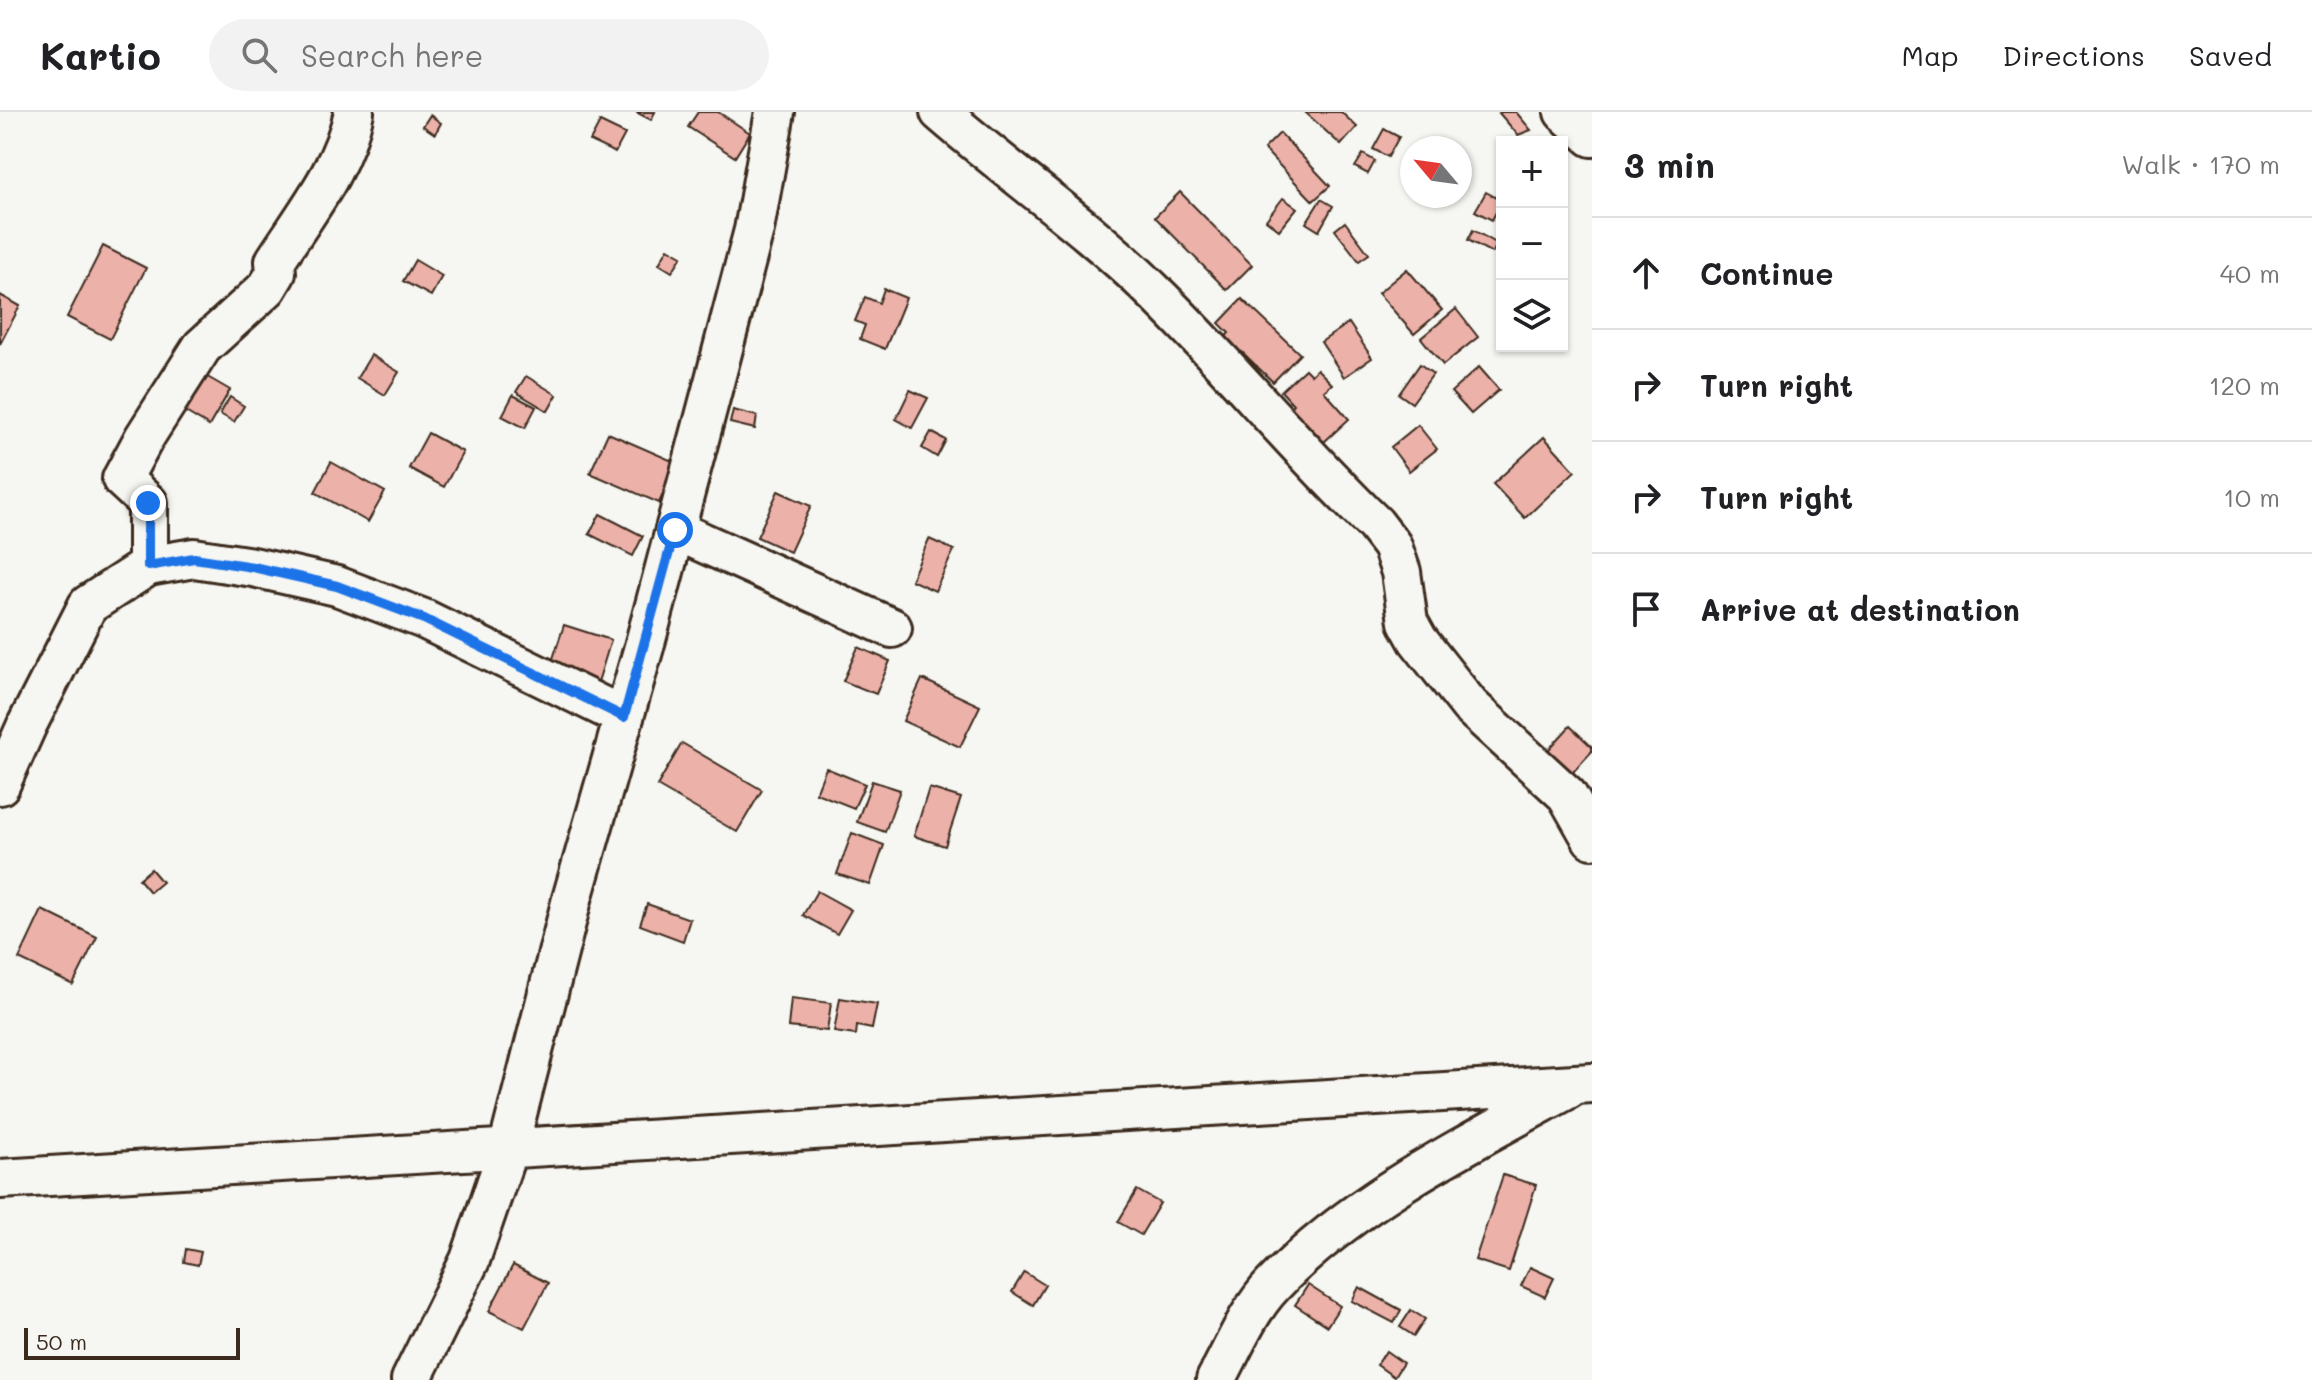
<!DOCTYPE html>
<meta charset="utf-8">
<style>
:root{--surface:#fff;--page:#f2f2f2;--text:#202124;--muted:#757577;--line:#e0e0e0}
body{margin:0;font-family:Mali,sans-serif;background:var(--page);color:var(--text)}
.controls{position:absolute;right:24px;top:24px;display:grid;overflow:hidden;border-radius:0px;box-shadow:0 2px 6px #0004}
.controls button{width:72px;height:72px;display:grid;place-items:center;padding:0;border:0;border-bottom:2px solid var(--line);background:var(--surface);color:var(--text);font:40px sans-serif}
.compass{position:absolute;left:1400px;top:24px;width:72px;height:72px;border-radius:50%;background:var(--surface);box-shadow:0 2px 6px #0004;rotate:299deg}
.scale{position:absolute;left:24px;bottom:20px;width:216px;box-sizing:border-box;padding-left:8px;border:4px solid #3b2a1e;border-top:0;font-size:22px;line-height:28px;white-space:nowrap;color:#3b2a1e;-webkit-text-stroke:6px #f6f6f2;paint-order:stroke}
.stop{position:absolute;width:24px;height:24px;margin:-18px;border:6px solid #1a73e8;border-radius:50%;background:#fff}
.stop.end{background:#1a73e8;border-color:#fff;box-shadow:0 2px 8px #0008}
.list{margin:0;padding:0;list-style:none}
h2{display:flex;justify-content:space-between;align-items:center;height:104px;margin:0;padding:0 32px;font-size:34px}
h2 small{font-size:26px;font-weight:400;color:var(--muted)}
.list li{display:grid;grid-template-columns:52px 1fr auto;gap:24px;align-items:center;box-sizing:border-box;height:112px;padding:0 32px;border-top:2px solid var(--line)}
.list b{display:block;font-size:30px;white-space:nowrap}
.list em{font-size:26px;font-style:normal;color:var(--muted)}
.icon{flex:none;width:44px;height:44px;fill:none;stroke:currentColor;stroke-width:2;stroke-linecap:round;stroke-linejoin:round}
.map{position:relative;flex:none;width:1592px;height:1268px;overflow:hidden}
header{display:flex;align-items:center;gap:48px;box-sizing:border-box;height:112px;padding:0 40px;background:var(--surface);border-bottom:2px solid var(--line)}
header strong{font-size:38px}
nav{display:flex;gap:44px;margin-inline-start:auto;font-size:28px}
.search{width:560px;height:72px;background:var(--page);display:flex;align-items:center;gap:20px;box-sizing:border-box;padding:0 28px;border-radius:44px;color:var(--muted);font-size:30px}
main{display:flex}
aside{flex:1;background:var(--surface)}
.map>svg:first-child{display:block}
</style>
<header>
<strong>Kartio</strong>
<div class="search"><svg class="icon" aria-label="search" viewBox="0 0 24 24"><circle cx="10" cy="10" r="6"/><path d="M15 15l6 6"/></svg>Search here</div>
<nav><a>Map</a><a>Directions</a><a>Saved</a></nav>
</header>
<main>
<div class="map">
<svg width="1592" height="1268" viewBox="0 0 1592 1268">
<rect width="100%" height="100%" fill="#f6f6f2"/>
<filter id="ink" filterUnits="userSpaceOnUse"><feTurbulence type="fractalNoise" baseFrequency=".0125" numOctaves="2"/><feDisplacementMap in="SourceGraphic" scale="16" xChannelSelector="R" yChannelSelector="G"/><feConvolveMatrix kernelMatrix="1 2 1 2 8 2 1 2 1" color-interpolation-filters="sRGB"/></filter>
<g filter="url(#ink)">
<g fill="#ecb1a9" stroke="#3b2a1e" stroke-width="2">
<path d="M636,0H655L651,8Z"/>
<path d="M698,0H718L750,21L735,45L688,15Z"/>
<path d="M1305,0H1341L1357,15L1341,33Z"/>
<path d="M1501,0H1516L1531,18L1518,23L1499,1Z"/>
<path d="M430,3L441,11L435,22L423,14Z"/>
<path d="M600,10L625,22L615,41L590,29Z"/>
<path d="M1384,17L1399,25L1388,45L1373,37Z"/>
<path d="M1280,21L1330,74L1313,89L1264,37Z"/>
<path d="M1363,42L1375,49L1368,62L1355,55Z"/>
<path d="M1180,80L1252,153L1227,178L1155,105Z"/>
<path d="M1486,80L1502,89L1492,108L1475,99Z"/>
<path d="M1283,86L1297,96L1279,118L1266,108Z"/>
<path d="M1321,87L1333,94L1319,119L1306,111Z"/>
<path d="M1345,110L1369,142L1359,149L1335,118Z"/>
<path d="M1473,118L1498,132L1492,141L1468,128Z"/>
<path d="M103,134L146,156L110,227L67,205Z"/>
<path d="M668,136L682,144L672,160L659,152Z"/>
<path d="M415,148L442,164L431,184L403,169Z"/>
<path d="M1407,157L1442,198L1414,222L1378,181Z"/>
<path d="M884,177L906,186L885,237L860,227L865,213L855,209L865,185L879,191Z"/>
<path d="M0,183L20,194L0,232Z"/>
<path d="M1242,187L1300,242L1273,270L1242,240L1235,247L1219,232L1229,221L1219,211Z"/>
<path d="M1456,197L1478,225L1443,253L1421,226Z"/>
<path d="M1349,211L1372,246L1344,265L1321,230Z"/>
<path d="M371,243L399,260L385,283L357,266Z"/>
<path d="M1420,252L1433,262L1412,291L1399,282Z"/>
<path d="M1479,255L1499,278L1471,302L1451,280Z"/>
<path d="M1305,257L1311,263L1317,257L1332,272L1324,279L1349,307L1324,330L1305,310L1298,316L1285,300L1293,292L1281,279Z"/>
<path d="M204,263L230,278L209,314L184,299Z"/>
<path d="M526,264L557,283L548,299L516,280Z"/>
<path d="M910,278L928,286L912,316L896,307Z"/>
<path d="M513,283L536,295L525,316L502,304Z"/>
<path d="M230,285L244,294L234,310L220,302Z"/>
<path d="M733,298L757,304L755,317L730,311Z"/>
<path d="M1418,313L1437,337L1409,359L1391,335Z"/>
<path d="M931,320L946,328L937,345L922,336Z"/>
<path d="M428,321L463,340L444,375L409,356Z"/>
<path d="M608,321L677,351L659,391L590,361Z"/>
<path d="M1544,325L1575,359L1525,406L1493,372Z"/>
<path d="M331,350L385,380L368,410L315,380Z"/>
<path d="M778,379L811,394L790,440L757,425Z"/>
<path d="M600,402L643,424L633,444L589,422Z"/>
<path d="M929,427L954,438L935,479L911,468Z"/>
<path d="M564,513L611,528L598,570L572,562H548Z"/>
<path d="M858,535L890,549L876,582L843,569Z"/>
<path d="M922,567L980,594L960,635L903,609Z"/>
<path d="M1570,614L1592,635V639L1564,670L1540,647Z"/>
<path d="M682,631L762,678L737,720L657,674Z"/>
<path d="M826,656L865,672L854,696L816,681Z"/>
<path d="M872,669L900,678L885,720L857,710Z"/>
<path d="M929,676L961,686L945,734L914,724Z"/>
<path d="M852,721L884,733L870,773L837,762Z"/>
<path d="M151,757L162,770L150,780L139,767Z"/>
<path d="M817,779L851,798L837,822L803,803Z"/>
<path d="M647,792L690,807L683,829L640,813Z"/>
<path d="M42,798L97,825L73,873L19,847Z"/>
<path d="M791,886L831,891L827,919L788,915Z"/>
<path d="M840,886L877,892L872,917L857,914L856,923L834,920Z"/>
<path d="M1503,1063L1536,1073L1509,1159L1475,1148Z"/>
<path d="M1137,1078L1160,1091L1141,1123L1118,1110Z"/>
<path d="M186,1137L201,1140L198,1153L184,1150Z"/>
<path d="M513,1153L548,1171L524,1216L489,1199Z"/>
<path d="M1530,1155L1554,1166L1545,1185L1521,1174Z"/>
<path d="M1024,1160L1045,1173L1033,1193L1012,1180Z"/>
<path d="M1308,1173L1340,1194L1327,1214L1295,1193Z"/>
<path d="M1359,1175L1401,1198L1394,1211L1352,1189Z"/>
<path d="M1411,1198L1425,1207L1414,1224L1400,1215Z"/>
<path d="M1386,1239L1403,1251L1394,1265L1377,1253Z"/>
</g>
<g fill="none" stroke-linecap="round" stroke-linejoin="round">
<defs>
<g id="minor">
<path d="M940,0C1010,61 1087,114 1153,179C1230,254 1298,338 1375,412L1392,434L1401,460L1408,510L1418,528L1470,594L1567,683L1592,727"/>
<path d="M1564,0L1592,25"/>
<path d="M675,418L892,516"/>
<path d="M148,454L194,446L253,455L337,474L424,507L624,605"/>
<path d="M0,673L27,613L88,493L148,454V391L122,367L144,326L202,235L267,176L276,161L275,149C305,102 343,56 354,0"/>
<path d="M0,1067L1592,971"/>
<path d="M411,1268L470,1148L508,1037L572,787L644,535L715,267L754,118L775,0"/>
<path d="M1216,1268C1233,1237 1248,1199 1273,1173C1353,1089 1467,1032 1568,977"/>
</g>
</defs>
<use href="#minor" stroke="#3b2a1e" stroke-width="44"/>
<use href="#minor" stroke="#f6f6f2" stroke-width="38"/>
</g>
</g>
<g fill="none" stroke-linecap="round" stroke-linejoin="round" filter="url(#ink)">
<path stroke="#1a73e8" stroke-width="10" d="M148,391V454L194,446L253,455L337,474L424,507L624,605L675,418"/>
</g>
</svg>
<div class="controls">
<button>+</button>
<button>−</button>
<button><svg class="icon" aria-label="layers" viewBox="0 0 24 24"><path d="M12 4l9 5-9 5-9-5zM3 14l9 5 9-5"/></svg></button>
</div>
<svg class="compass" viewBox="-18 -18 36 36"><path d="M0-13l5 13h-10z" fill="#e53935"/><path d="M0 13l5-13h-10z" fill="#757577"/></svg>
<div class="scale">50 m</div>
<div class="stop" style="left:675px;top:418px"></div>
<div class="stop end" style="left:148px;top:391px"></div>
</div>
<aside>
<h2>3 min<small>Walk · 170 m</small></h2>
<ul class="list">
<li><svg class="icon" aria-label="ahead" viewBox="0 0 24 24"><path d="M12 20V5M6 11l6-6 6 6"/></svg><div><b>Continue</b></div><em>40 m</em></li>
<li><svg class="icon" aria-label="right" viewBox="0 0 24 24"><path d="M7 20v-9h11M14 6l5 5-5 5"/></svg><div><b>Turn right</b></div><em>120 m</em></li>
<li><svg class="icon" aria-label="right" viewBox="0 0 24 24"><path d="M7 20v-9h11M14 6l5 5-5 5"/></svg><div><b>Turn right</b></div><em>10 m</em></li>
<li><svg class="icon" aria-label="arrive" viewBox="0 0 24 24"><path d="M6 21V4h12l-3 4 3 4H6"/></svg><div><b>Arrive at destination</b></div></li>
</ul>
</aside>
</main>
